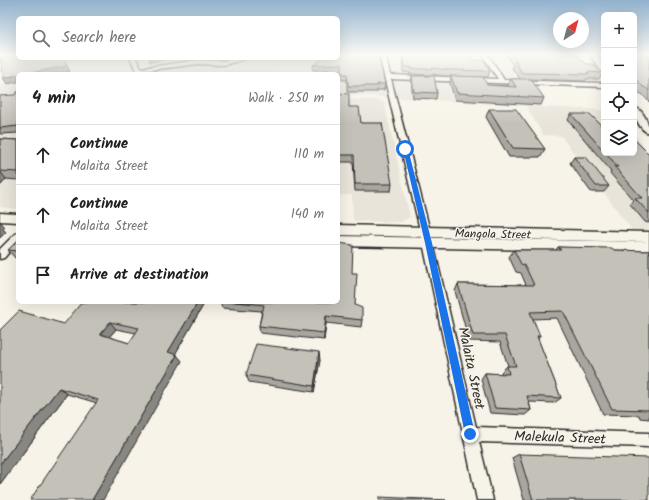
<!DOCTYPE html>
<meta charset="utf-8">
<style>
:root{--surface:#fff;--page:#f2f2f2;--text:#202124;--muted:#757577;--line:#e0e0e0}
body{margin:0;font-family:Kalam,sans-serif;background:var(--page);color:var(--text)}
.controls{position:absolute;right:12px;top:12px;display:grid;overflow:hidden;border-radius:6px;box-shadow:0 4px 16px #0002}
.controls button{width:36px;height:36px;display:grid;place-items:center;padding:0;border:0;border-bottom:1px solid var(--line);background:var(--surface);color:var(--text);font:20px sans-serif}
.compass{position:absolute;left:553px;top:12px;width:36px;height:36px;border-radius:50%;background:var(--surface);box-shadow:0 4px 16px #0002;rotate:36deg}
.stop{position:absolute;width:12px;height:12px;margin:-9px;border:3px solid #1a73e8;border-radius:50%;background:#fff}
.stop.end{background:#1a73e8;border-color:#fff;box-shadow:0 1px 4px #0008}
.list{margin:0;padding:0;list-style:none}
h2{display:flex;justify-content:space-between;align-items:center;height:52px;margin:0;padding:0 16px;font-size:17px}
h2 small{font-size:13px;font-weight:400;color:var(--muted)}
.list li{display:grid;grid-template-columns:26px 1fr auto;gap:12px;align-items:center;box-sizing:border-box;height:60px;padding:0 16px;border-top:1px solid var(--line)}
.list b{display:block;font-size:15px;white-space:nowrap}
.list p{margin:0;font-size:13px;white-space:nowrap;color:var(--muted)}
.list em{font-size:13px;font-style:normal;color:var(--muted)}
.icon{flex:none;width:22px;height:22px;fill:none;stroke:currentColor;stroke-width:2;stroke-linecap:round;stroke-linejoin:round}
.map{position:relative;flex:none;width:649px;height:500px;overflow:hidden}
.search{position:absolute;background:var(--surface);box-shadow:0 4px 16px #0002;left:16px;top:16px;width:324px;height:44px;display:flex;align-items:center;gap:10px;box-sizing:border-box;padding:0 14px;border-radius:6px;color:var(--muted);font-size:15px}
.panel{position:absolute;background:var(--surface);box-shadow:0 4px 16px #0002;left:16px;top:72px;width:324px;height:232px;border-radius:6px}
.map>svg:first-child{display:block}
</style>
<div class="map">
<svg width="649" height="500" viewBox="0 0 649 500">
<rect width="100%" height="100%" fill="#f7f3e8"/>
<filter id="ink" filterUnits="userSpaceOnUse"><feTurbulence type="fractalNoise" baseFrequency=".025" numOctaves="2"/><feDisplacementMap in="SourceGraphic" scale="8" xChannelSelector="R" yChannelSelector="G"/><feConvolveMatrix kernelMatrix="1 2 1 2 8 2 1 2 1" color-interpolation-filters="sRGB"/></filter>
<g filter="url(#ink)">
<g fill="#e8e4da">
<path d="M338,54H581L602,83L508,79L511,84L530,85L543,107L604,110V153H634V133L649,156V230H632L561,136L543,135L526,106L338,94V74H306L318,65L338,58Z"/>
<path d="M199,58H228L218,69L280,72L278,74H148L151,68Z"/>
<path d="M18,83V209L0,207V86Z"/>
<path d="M338,99L380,100L384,102L410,217L401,222L353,221L352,195H338Z"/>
</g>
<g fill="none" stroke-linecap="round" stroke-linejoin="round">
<defs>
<g id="street">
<path d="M379,54H385L390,75L498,79L482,54H488L504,80L604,83V87L391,79L433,243L476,427L649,433V447L479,442L493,500H477L423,243Z"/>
<path d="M130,58H136L141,68L199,60L224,61L238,58H248L224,65L199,64L141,71V74H135L136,70Z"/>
<path d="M18,233V242L4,258L0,259V249L15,234Z"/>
</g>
<g id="secondary">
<path d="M11,54H18V57L0,60V56Z"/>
<path d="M589,54H597L604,64V71H601Z"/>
<path d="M634,107C644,110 649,124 649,133C639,130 634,116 634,107Z"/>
<path d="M0,213L18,214V222L0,221Z"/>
<path d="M338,225L649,232V242L338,235Z"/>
<path d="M338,236L649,242V252L338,246Z"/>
</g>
</defs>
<use href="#street" stroke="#2b2b2b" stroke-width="3"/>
<use href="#secondary" stroke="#2b2b2b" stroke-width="3"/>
<use href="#street" fill="#f7f3e8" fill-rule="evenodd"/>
<use href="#secondary" fill="#f7f3e8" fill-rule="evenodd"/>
</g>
<g fill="#a9a69f" stroke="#2b2b2b" fill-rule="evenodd">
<path d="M402,54H470L473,60L490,71L488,77L447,76L431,74V75L410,74V73L403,72Z"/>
<path d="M506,54H576L586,64L603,73L599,79H586L585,81L528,79L544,98L541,105L455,100L450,83L451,76L487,85L509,86L508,85L511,79H520L512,68L513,65Z"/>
<path d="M634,54H649V102L642,94L639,93L634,88Z"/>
<path d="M379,60L385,84L384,90H377V92H347V80H342L341,70H313V65Z"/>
<path d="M412,76L437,93L436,99L413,98L411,81Z"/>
<path d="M18,91V133L0,134V96L15,95Z"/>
<path d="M338,93L349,107L361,123L392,184L391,191H355L353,162H338Z"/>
<path d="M489,109L545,149L540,157H509L486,117Z"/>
<path d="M571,114L604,128V153H634L649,154V223L645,222L630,204L633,200L610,173L611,171L568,120Z"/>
<path d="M0,139L18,140V180L6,179L0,186Z"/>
<path d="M574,157L609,186L604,192H591L570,163Z"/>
<path d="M18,240V259H16L8,250Z"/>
<path d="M558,247L614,250L649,251V419L640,418L639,415L603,414L557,318L533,319L540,336L538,339L561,398L554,403L529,402L531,410L525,415L490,413L481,379L485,373L502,374L501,372L507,366H508L500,342L469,341L455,291L458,284L526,285L521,273L516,272L509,257L514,250H556Z"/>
<path d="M352,273L355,305L362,320L361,327L326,323L324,340L260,333L259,326L262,311L222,308L220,302H338Z"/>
<path d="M205,302L175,354L182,361L97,403L67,394L0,484L64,324ZM116,329L136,333L129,343L109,337Z"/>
<path d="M320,360L314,392L249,382L246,375Z"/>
<path d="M519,454L649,500H524L512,458Z"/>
</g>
<g fill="#898782" stroke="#2b2b2b">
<path d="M64,58L70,72L59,74H24Z"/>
<path d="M149,58H174L150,62Z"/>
<path d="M18,75V82L7,84L3,78Z"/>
<path d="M0,171L6,179L0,186Z"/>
<path d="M0,221L5,227L3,229L6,232L0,238Z"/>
<path d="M198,302H205L173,358L168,352Z"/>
<path d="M326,316V323L324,340V333Z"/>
<path d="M110,322L116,329L106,341L100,334Z"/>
<path d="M319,352L320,360L314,392V386Z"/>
<path d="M177,355L182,361L103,500H92Z"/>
<path d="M59,388L67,394L0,484V464Z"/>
</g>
<g fill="#c4c1b9" stroke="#2b2b2b" fill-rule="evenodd">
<path d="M6,54H18V58H64L67,66L24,74H18V75L3,78L1,55Z"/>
<path d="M338,54H378L385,84H377L378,86H348L347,74H342V64L313,65L324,58H338Z"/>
<path d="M403,54H470L473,60L484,61L490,71L449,70L432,68V69H411V67H404Z"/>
<path d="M512,54H576L586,64H593L603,73L587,72L589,74L522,73L515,62H517Z"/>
<path d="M634,54H649V91L646,88L643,87L634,77Z"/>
<path d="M412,76H434L437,93L414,92Z"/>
<path d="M451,76L483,77L487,85L516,87L511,79H531L544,98L457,93Z"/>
<path d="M18,91V126L0,128V96L15,95Z"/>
<path d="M338,93L349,94V107H359L361,123H382L392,184H355L354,155H338Z"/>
<path d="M489,109H516L545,149L513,148Z"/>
<path d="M571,114H590L604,128V151Z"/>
<path d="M0,139L18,140V172L0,171Z"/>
<path d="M634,139L649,154V213L635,198H642L614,166L618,167L606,153H634Z"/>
<path d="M574,157H586L609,186H596Z"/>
<path d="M18,240V251L8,250Z"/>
<path d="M338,243L353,245L352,273H357L355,305L362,308V320L326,316L324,333L259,326L264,305L236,302H338Z"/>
<path d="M558,247L612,248L614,250L649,251V410L612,409L563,311L530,312L540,336H537L561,398L527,396L531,410L495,408L485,373L509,374L507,366H516L505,335H473L458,284L534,285L525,266L521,264L514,250H561Z"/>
<path d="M82,302H198L168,352L177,355L92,500H30L98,400L59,388L0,464V330L19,311L64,324ZM110,322L139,328L129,343L100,334Z"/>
<path d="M256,344L319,352L314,386L246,375Z"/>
<path d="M519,454L649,458V500H533Z"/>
<path d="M379,497L446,500H379Z"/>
</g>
</g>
<linearGradient id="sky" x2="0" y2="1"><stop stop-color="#91b1cd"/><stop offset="0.44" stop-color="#fbfaf5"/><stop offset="1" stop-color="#fbfaf5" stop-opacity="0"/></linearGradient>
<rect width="649" height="124" fill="url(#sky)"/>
<path fill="#1a73e8" d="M405,147L408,149L432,243L475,434L473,437L470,439L467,437L465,434L425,243L403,149Z"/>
<g text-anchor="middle" stroke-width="3" stroke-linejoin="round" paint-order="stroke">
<g font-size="12" fill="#2b2b2b" stroke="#f7f3e8">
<text transform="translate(493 234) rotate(1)" y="4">Mangola Street</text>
</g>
<g font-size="14" fill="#2b2b2b" stroke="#f7f3e8">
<text transform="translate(472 368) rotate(78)" y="5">Malaita Street</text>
<text transform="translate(560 437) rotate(2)" y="5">Malekula Street</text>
</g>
</g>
</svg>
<div class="controls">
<button>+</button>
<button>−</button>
<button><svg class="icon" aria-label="locate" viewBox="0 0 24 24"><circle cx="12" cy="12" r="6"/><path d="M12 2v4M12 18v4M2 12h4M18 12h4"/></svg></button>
<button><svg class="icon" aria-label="layers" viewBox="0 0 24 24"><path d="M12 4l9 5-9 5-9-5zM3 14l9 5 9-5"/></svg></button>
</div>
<svg class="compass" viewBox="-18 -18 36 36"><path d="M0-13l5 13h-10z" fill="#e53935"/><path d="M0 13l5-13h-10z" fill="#757577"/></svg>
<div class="stop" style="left:405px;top:149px"></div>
<div class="stop end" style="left:470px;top:434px"></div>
<div class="search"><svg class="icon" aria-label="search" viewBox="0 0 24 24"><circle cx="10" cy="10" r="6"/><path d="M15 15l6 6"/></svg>Search here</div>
<section class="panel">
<h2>4 min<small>Walk · 250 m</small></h2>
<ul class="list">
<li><svg class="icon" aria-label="ahead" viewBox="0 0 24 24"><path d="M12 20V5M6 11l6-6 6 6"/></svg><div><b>Continue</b><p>Malaita Street</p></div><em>110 m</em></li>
<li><svg class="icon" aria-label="ahead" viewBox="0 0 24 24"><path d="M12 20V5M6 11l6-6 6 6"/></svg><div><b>Continue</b><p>Malaita Street</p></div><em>140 m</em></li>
<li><svg class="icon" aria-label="arrive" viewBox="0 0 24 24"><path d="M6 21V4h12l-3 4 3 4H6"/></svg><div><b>Arrive at destination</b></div></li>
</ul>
</section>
</div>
